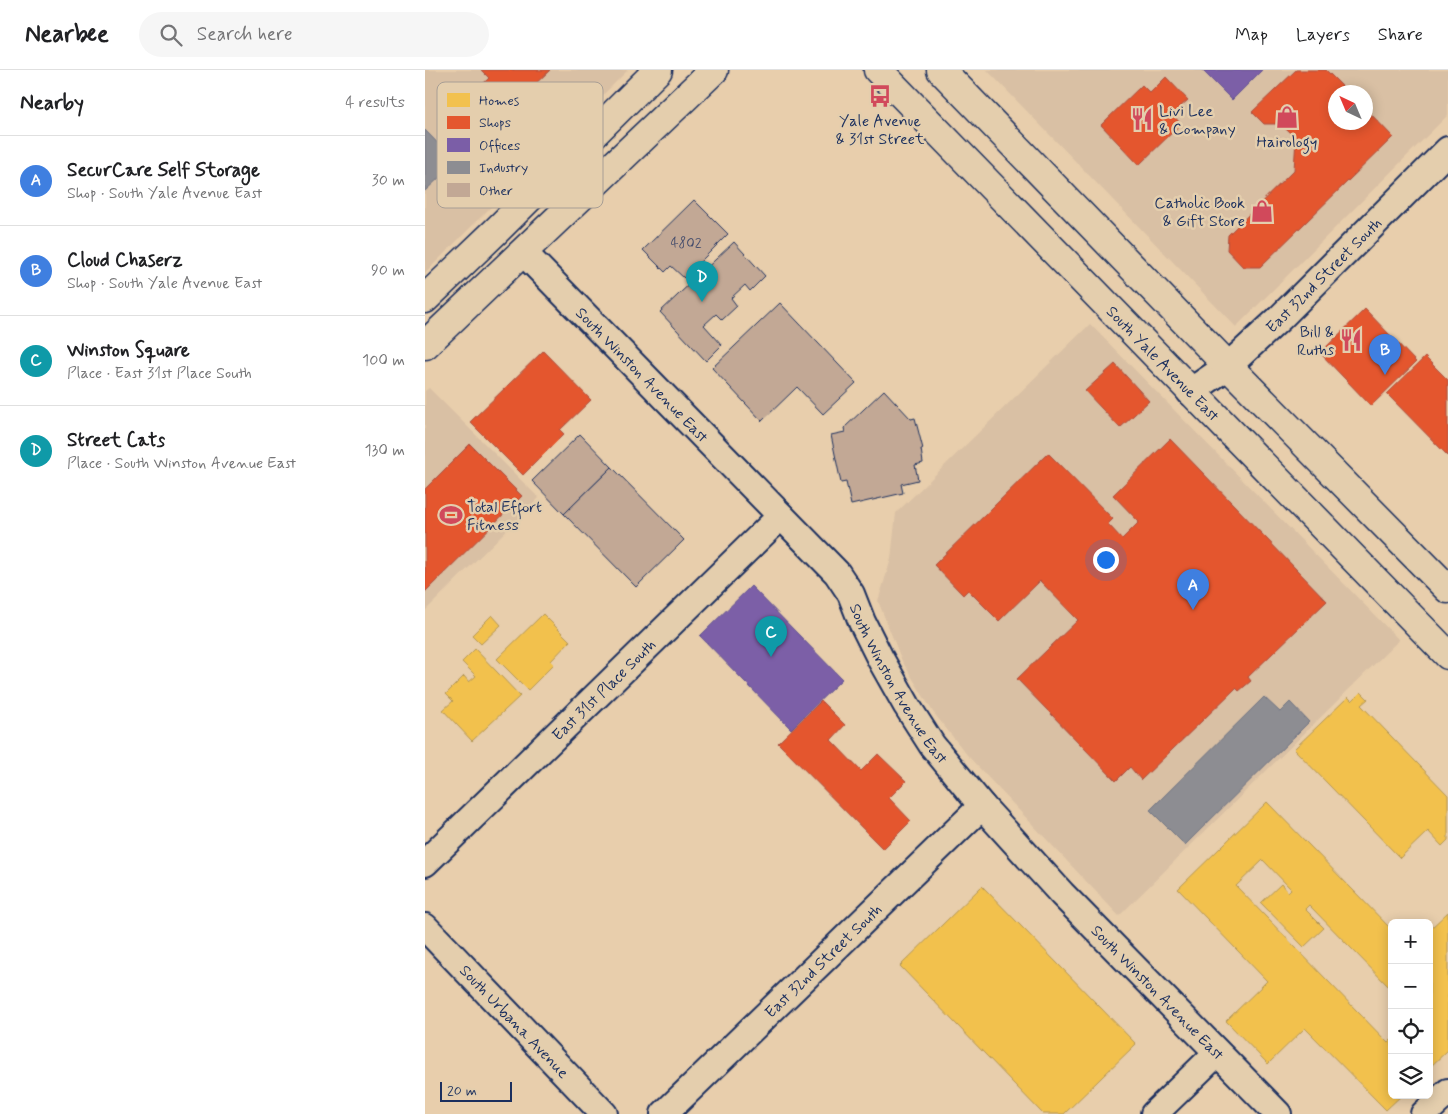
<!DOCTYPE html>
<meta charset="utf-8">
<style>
:root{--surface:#fff;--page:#f6f6f6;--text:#202124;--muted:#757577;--line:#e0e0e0;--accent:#d1495b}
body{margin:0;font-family:Mynerve,sans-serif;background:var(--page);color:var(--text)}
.controls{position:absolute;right:15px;bottom:15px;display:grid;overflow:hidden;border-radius:8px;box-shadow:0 2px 12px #0003}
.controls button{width:45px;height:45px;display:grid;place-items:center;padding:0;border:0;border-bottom:1px solid var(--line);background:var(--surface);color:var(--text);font:25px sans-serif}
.compass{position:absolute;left:903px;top:15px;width:45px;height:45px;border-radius:50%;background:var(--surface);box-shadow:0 2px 12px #0003;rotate:316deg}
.scale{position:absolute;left:15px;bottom:12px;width:72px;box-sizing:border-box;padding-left:5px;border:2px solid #1b2f5e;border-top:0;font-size:14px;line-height:18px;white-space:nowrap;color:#1b2f5e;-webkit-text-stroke:4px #e4cead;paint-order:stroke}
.you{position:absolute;left:680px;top:489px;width:18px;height:18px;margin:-12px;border:4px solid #fff;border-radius:50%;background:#1a73e8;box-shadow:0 0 0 8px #1a73e833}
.badge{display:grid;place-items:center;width:32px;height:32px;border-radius:50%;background:var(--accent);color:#fff;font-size:16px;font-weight:700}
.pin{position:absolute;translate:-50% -41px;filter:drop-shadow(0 1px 2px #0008)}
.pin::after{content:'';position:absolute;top:26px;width:18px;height:15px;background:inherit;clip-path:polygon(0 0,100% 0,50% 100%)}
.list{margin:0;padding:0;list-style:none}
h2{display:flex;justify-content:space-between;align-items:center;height:65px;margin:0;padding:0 20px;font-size:21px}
h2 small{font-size:16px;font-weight:400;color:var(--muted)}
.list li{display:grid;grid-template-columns:32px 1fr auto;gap:15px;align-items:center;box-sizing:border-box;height:90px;padding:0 20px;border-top:1px solid var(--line)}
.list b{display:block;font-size:19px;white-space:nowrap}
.list p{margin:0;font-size:16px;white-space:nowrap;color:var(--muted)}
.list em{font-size:16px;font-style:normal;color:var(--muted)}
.icon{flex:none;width:28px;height:28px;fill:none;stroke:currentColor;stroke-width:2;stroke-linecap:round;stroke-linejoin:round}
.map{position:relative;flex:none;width:1023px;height:1044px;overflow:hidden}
header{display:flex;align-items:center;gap:30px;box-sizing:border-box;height:70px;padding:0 25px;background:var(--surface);border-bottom:1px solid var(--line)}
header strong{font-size:24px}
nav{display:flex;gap:28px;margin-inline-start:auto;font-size:18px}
.search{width:350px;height:45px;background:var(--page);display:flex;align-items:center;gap:12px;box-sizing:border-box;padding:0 18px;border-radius:28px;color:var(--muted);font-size:19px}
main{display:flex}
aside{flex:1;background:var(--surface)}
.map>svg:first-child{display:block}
</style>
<header>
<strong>Nearbee</strong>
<div class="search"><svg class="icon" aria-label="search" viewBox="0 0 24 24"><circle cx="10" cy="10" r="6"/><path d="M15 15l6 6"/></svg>Search here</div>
<nav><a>Map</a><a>Layers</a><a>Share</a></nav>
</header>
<main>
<aside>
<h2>Nearby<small>4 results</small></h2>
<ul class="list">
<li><span class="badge" style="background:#3f7fe0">A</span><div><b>SecurCare Self Storage</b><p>Shop · South Yale Avenue East</p></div><em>30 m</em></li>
<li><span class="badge" style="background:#3f7fe0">B</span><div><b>Cloud Chaserz</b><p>Shop · South Yale Avenue East</p></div><em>90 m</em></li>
<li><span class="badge" style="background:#0f9aa8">C</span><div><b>Winston Square</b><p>Place · East 31st Place South</p></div><em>100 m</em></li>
<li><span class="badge" style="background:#0f9aa8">D</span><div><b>Street Cats</b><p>Place · South Winston Avenue East</p></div><em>130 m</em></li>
</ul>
</aside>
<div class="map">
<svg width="1023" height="1044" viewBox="0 0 1023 1044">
<rect width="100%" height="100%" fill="#e8ceac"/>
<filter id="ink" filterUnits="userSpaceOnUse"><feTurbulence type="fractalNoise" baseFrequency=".02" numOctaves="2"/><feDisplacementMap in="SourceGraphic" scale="10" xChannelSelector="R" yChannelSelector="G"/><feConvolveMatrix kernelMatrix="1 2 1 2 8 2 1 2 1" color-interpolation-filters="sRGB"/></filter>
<g filter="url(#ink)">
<g fill="#d9c0a4" fill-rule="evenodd">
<path d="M0,0H203L0,203Z"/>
<path d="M562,0H1023V45L811,257ZM911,22H941V52H911Z"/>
<path d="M665,254L974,570L694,846L573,718L543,686L508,642L477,591L453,531L466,489L471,443Z"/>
<path d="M4,318L114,428L0,541V321Z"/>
</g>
<g fill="#f2c14e" stroke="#b29553">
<path d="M118,544L145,571L126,591L129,594L103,620L72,589Z"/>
<path d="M67,545L76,555L56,574L47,565Z"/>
<path d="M50,579L95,626L47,671L18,640L28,631L21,624L39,606L44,612L51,606L37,592Z"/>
<path d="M936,622L943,629L936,635L1023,725V770L1017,776L1003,761L975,788L869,679L923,627L927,631Z"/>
<path d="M842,732L967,860V920L884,835L880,839L899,858L879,877L836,833L856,814L863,822L866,819L838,790L811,816L963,973L967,969V1025H977L961,1040L880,958L843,994L801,951L842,911L753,819Z"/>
<path d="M557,816L711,974L639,1044H618L475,896Z"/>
<path d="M1023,842V980L1004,998V860Z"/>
</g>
<g fill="#e4572e" stroke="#a84b3c">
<path d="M56,0H125L61,61L36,35L64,8Z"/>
<path d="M871,0H901L923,22H911V52H941V39L968,67L835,197H818L802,180L803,165L869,100L871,68L855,54H839L827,42Z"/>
<path d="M741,7L763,30L747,44L756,54L714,95L676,55L717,15L725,23Z"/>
<path d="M940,239L991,292L946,336L895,283Z"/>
<path d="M118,281L166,330L135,360L139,364L98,405L45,352Z"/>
<path d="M1000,287L1023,310V386L962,324Z"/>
<path d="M690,294L724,331L695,358L660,321Z"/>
<path d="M745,369L902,531L823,607L826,611L814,621L811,618L716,710L705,697L691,711L592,609L653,550L615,511L574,551L543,520L538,525L509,495L623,383L688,449L683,454L697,469L714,452L688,425Z"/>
<path d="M45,374L97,426L0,522V419Z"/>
<path d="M396,631L420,655L406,670L436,701L453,684L481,711L464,728L486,751L458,779L353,673Z"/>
</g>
<g fill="#7b5ea7" stroke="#5e5091">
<path d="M777,0H837L807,30Z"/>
<path d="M326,516L417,609L366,659L275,566Z"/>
</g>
<g fill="#8d8d92" stroke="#6b7182">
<path d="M0,60L31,92L0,121Z"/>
<path d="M839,627L855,642L865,632L884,652L760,775L725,740Z"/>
</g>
<g fill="#c2a895" stroke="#1b2f5e">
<path d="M269,130L303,164L259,208L246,196L240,202L218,180Z"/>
<path d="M309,172L340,206L325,221L320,215L306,228L312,236L297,250L291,244L279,255L297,275L281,291L235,242Z"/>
<path d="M355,233L431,313L398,344L372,317L337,351L287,298Z"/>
<path d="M459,320L486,349L490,348L498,379H496L498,393L490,395L493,410L476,414L478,423L426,435L421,412L416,413L406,365L420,362L419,358Z"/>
<path d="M155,364L187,397L139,444L107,411Z"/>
<path d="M187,397L259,470L211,517L139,444Z"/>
</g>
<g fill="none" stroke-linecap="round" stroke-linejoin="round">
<defs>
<g id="minor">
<path id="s1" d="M98,182L412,503L426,524L437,552L456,590L482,636L507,675L557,736L637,824L853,1044"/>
<path id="s2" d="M765,322L803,296L855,248L1023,80"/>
<path id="s3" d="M0,793L356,446"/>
<path id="s4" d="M0,857L179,1044"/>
<path id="s5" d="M239,1044L557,736"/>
<path d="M729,1044L792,983"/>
<path d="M999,1044L1023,1022"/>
</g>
<path id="secondary" d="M0,229L70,162L233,0"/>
<g id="primary">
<path id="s6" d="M453,0L1023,585"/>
<path d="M516,0L803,296L1023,519"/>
<path d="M0,275L289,0"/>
</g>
</defs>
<use href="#minor" stroke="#1b2f5e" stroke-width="30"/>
<use href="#secondary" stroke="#1b2f5e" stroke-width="31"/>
<use href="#primary" stroke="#1b2f5e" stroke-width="31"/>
<use href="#minor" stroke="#e4cead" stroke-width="26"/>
<use href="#secondary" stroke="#e4cead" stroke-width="28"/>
<use href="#primary" stroke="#e4cead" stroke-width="28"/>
</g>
</g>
<defs>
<symbol id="bus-bare" viewBox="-9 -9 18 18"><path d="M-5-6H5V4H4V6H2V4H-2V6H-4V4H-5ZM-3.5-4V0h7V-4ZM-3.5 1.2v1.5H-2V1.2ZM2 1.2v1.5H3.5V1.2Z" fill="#d1495b" stroke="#e4cead" stroke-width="2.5" paint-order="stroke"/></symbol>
<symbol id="shop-bare" viewBox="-9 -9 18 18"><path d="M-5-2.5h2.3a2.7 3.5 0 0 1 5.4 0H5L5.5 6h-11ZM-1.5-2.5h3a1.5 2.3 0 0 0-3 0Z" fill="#d1495b" stroke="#e4cead" stroke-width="2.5" paint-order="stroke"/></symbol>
<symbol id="restaurant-bare" viewBox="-9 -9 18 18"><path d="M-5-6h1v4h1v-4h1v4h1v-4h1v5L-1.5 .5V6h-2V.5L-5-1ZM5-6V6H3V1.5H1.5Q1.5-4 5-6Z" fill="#d1495b" stroke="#e4cead" stroke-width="2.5" paint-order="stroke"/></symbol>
<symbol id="stadium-bare" viewBox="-9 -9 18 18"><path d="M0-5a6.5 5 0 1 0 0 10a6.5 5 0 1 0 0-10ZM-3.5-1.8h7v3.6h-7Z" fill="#d1495b" stroke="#e4cead" stroke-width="2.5" paint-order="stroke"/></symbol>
</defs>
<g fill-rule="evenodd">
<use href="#bus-bare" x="439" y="10" width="32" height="32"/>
<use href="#shop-bare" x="846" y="31" width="32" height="32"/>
<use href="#restaurant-bare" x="701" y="33" width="32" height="32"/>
<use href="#shop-bare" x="821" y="125" width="32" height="32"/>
<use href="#restaurant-bare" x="910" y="254" width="32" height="32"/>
<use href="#stadium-bare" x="10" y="429" width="32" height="32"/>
</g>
<g text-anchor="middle" stroke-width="5" stroke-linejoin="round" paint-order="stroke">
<g font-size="14" fill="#454d6c">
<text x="261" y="177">4802</text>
</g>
<g font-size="16" fill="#1b2f5e" stroke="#e4cead" text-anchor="start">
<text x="734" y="46">Livi Lee<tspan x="734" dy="18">&amp; Company</tspan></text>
<text x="455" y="56" text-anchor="middle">Yale Avenue<tspan x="455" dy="18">&amp; 31st Street</tspan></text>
<text x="862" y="77" text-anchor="middle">Hairology</text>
<text x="820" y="138" text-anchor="end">Catholic Book<tspan x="820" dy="18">&amp; Gift Store</tspan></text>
<text x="909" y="267" text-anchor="end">Bill &amp;<tspan x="909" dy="18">Ruths</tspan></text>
<text x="42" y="442">Total Effort<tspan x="42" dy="18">Fitness</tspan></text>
</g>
<g font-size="16" fill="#1b2f5e" stroke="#e4cead">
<text dy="6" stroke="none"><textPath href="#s2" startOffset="178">East 32nd Street South</textPath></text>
<text dy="6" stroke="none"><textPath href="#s6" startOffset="409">South Yale Avenue East</textPath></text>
<text dy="6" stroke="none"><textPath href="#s1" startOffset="171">South Winston Avenue East</textPath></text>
<text dy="6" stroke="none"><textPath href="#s1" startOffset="576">South Winston Avenue East</textPath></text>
<text dy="6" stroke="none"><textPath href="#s3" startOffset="249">East 31st Place South</textPath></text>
<text dy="6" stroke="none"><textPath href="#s5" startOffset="221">East 32nd Street South</textPath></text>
<text dy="6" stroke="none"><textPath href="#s1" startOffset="981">South Winston Avenue East</textPath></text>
<text dy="6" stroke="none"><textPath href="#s4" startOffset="130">South Urbana Avenue</textPath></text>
</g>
</g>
<rect x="12" y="12" width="166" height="126" rx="8" fill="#e4cead" stroke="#a89e95" stroke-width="1"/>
<rect x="22" y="23" width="23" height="14" fill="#f2c14e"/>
<rect x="22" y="46" width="23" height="13" fill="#e4572e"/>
<rect x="22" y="68" width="23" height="14" fill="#7b5ea7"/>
<rect x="22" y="91" width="23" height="13" fill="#8d8d92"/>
<rect x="22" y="113" width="23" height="14" fill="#c2a895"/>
<g font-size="14" fill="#1b2f5e">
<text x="54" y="35">Homes</text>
<text x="54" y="57">Shops</text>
<text x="54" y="80">Offices</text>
<text x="54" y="102">Industry</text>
<text x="54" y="125">Other</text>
</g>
</svg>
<div class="controls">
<button>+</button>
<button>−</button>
<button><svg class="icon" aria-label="locate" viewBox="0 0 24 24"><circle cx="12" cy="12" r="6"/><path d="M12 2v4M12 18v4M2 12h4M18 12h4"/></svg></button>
<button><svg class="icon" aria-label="layers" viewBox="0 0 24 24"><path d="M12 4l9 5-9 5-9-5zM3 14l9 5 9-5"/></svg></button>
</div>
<svg class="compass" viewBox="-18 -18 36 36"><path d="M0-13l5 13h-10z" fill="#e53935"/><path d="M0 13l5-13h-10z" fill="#757577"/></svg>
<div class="scale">20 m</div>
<div class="you"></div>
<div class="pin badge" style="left:768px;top:540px;background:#3f7fe0">A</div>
<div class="pin badge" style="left:960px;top:305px;background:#3f7fe0">B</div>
<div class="pin badge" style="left:346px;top:587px;background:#0f9aa8">C</div>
<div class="pin badge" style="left:277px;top:232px;background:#0f9aa8">D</div>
</div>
</main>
